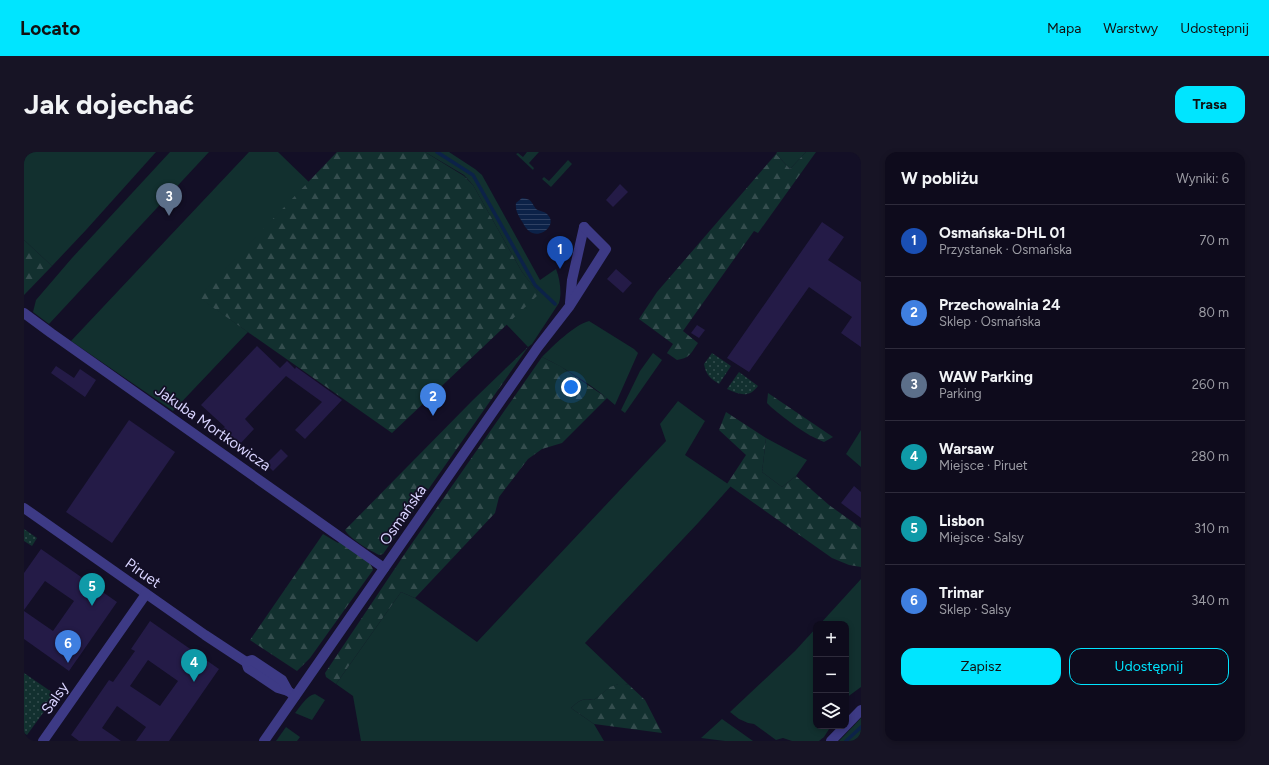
<!DOCTYPE html>
<html lang="pl">
<meta charset="utf-8">
<style>
:root{--surface:#0e0b1c;--page:#171425;--text:#f1f3f6;--muted:#9b9ba3;--line:#2e2b3b;--accent:#00e5ff}
body{margin:0;font-family:Figtree,sans-serif;background:var(--page);color:var(--text)}
.controls{position:absolute;right:12px;bottom:12px;display:grid;overflow:hidden;border-radius:8px;box-shadow:0 2px 6px #0003}
.controls button{width:36px;height:36px;display:grid;place-items:center;padding:0;border:0;border-bottom:1px solid var(--line);background:var(--surface);color:var(--text);font:20px sans-serif}
.you{position:absolute;left:547px;top:235px;width:14px;height:14px;margin:-10px;border:3px solid #fff;border-radius:50%;background:#1a73e8;box-shadow:0 0 0 6px #1a73e833}
.badge{display:grid;place-items:center;width:26px;height:26px;border-radius:50%;background:var(--accent);color:#fff;font-size:13px;font-weight:700}
.pin{position:absolute;translate:-50% -33px;filter:drop-shadow(0 1px 2px #0008)}
.pin::after{content:'';position:absolute;top:21px;width:14px;height:12px;background:inherit;clip-path:polygon(0 0,100% 0,50% 100%)}
.list{margin:0;padding:0;list-style:none}
h2{display:flex;justify-content:space-between;align-items:center;height:52px;margin:0;padding:0 16px;font-size:17px}
h2 small{font-size:13px;font-weight:400;color:var(--muted)}
.list li{display:grid;grid-template-columns:26px 1fr auto;gap:12px;align-items:center;box-sizing:border-box;height:72px;padding:0 16px;border-top:1px solid var(--line)}
.list b{display:block;font-size:15px;white-space:nowrap}
.list p{margin:0;font-size:13px;white-space:nowrap;color:var(--muted)}
.list em{font-size:13px;font-style:normal;color:var(--muted)}
.actions{display:flex;gap:8px;padding:12px 16px}
.actions a{flex:1;padding:9px 0;border:1px solid var(--accent);border-radius:12px;text-align:center;font-size:14px;color:var(--accent)}
.actions .main{background:var(--accent);color:#111}
.icon{flex:none;width:22px;height:22px;fill:none;stroke:currentColor;stroke-width:2;stroke-linecap:round;stroke-linejoin:round}
.map{position:relative;flex:none;width:837px;height:589px;overflow:hidden;border-radius:12px}
header{display:flex;align-items:center;gap:24px;box-sizing:border-box;height:56px;padding:0 20px;background:var(--accent);color:#111}
header strong{font-size:19px}
nav{display:flex;gap:22px;margin-inline-start:auto;font-size:14px}
.intro{display:flex;align-items:center;justify-content:space-between;box-sizing:border-box;height:96px;padding:0 24px}
h1{margin:0;font-size:28px}
.button{padding:10px 18px;border-radius:12px;background:var(--accent);color:#111;font-size:14px;font-weight:700}
main{display:flex;gap:24px;padding:0 24px}
aside{flex:1;background:var(--surface);border-radius:12px;box-shadow:0 2px 6px #0003}
.map>svg:first-child{display:block}
</style>
<header>
<strong>Locato</strong>
<nav><a>Mapa</a><a>Warstwy</a><a>Udostępnij</a></nav>
</header>
<div class="intro"><h1>Jak dojechać</h1><a class="button">Trasa</a></div>
<main>
<div class="map">
<svg width="837" height="589" viewBox="0 0 837 589">
<defs>
<pattern id="forest-firs" width="22" height="20" patternUnits="userSpaceOnUse"><rect width="22" height="20" fill="#12302f"/><path d="M5 1l3.5 6h-7zM16 11l3.5 6h-7z" fill="#344d4e"/></pattern>
<pattern id="garden-dots" width="8" height="8" patternUnits="userSpaceOnUse"><rect width="8" height="8" fill="#12302f"/><path d="M2 2h.1M6 6h.1" fill="none" stroke="#344d4e" stroke-width="1.8" stroke-linecap="round"/></pattern>
<pattern id="water-rules" width="6" height="5" patternUnits="userSpaceOnUse"><rect width="6" height="5" fill="#0c2248"/><path d="M0 2.5h6" fill="none" stroke="#2f4163"/></pattern>
</defs>
<rect width="100%" height="100%" fill="#130f26"/>
<g fill="#12302f">
<path d="M0,0H132L62,78L28,114L0,88Z"/>
<path d="M146,0H185L25,172L9,160L12,148L48,106Z"/>
<path d="M225,0H254L285,30L175,145L224,180L149,259L47,189Z"/>
<path d="M401,0H425L451,17L458,23L516,128L532,117C536,127 538,141 535,151L508,192L504,195L482,172L514,141L498,120L449,33L440,23Z"/>
<path d="M503,0H515L505,11L510,16L509,18L492,2L494,1L499,5Z"/>
<path d="M753,0H782L766,17L752,2Z"/>
<path d="M544,8L548,12L527,35L518,27L520,25L525,29Z"/>
<path d="M565,169L610,197L614,201L591,253C571,235 543,217 518,205C529,194 550,173 565,169Z"/>
<path d="M629,201L638,208L601,261L597,258L616,219Z"/>
<path d="M654,249L681,269L661,303L707,334L674,371L561,491L605,533C589,529 583,539 570,548C558,547 557,547 547,556L570,572L580,589H337L329,544L312,532L377,440L391,446L453,490L642,289L636,272Z"/>
<path d="M837,278V315L822,302Z"/>
<path d="M742,286L783,308L772,324L758,335L738,320Z"/>
<path d="M837,427V535L822,546V472H796Z"/>
<path d="M792,476V574H807L800,585L795,589H768L759,586L752,588L730,572L724,571L715,567L706,560L771,499Z"/>
<path d="M291,542L301,548L288,568L271,561C277,554 282,544 291,542Z"/>
<path d="M837,566V587L835,589H815Z"/>
<path d="M698,567L729,589H701L677,586Z"/>
<path d="M262,575L276,585L273,589H252Z"/>
</g>
<g fill="url(#forest-firs)">
<path d="M313,0H401L440,24L449,33L498,120L515,142L368,281L174,145Z"/>
<path d="M782,0H792L734,81L730,79L659,179L674,191C667,201 666,206 653,208L643,201L649,192L615,167L633,140L752,2L766,17Z"/>
<path d="M0,88L28,114L0,143Z"/>
<path d="M504,195L359,402L355,403C345,398 326,387 321,378L449,248Z"/>
<path d="M518,205L536,214L583,246L538,291L518,297L504,307L475,345L471,361L391,446L377,440L312,532L302,525L301,521L384,397Z"/>
<path d="M744,241L809,285L800,290C780,282 764,269 747,255L743,251Z"/>
<path d="M702,260L742,286L738,320L758,335L772,324L805,353L837,376V415L825,413L808,406L703,332L722,303L695,278Z"/>
<path d="M299,382L314,391L316,389C324,395 348,408 349,418L286,506L273,519L226,488Z"/>
<path d="M597,531L605,533L621,548L638,581L570,572L547,556C557,547 558,547 570,548L586,535Z"/>
</g>
<g fill="url(#garden-dots)">
<path d="M688,201L707,214L695,232C686,226 682,223 680,212Z"/>
<path d="M715,220L734,234C725,246 716,243 703,237Z"/>
<path d="M0,377L13,386L8,394L0,389Z"/>
<path d="M0,521L32,543L3,583L0,581Z"/>
</g>
<path fill="url(#water-rules)" d="M498,46C508,47 507,50 512,57C515,59 520,59 523,62C535,73 515,88 505,79C501,76 500,72 497,68C494,63 491,57 492,51Z"/>
<g fill="none" stroke-linecap="round" stroke-linejoin="round">
<g stroke="#0c2248" stroke-width="3.5">
<path d="M413,0L449,23L511,133L531,152"/>
<path d="M822,589L837,575"/>
</g>
</g>
<g fill="#241b47" fill-rule="evenodd">
<path d="M596,32L604,40L589,55L582,48Z"/>
<path d="M798,70L820,85L804,108L837,130V195L817,181L828,165L785,135L725,220L703,206Z"/>
<path d="M592,117L608,131L599,141L583,127Z"/>
<path d="M673,173L681,178L675,186L667,181Z"/>
<path d="M233,194L256,216L263,209L271,217L272,215L318,248L281,287L271,278L298,250L262,224L221,267L230,277L216,292L206,283L203,286L196,279L201,275L177,253Z"/>
<path d="M32,214L50,226L56,217L72,228L61,245L27,221Z"/>
<path d="M105,268L151,300L88,391L42,360Z"/>
<path d="M257,297L264,304L249,319L242,312Z"/>
<path d="M830,334L837,340V366L817,351Z"/>
<path d="M17,397L93,450L45,519L0,487V459L29,479L50,449L21,429L0,458V421Z"/>
<path d="M126,469L195,517L145,589H112L122,575L93,554L78,576L97,589H55L47,583L85,528L89,530L111,499L107,497ZM124,508L154,529L136,554L106,534Z"/>
</g>
<g fill="none" stroke-linecap="round" stroke-linejoin="round">
<g stroke="#3d3a85" stroke-width="10">
<path d="M546,151L548,128L560,75"/>
<path d="M0,161L27,181L360,416"/>
<path d="M0,356L181,483L222,510L224,516L254,536L264,539L271,544"/>
<path d="M222,510L228,508L258,528L264,539"/>
<path d="M19,589L122,442"/>
<path d="M240,589L514,195L545,155L582,97L560,75"/>
<path d="M807,589L837,558"/>
</g>
</g>
<g text-anchor="middle" stroke-width="3.5" stroke-linejoin="round" paint-order="stroke">
<g font-size="15" fill="#d9d4ff" stroke="#130f26">
<text transform="translate(189 276) rotate(35)" y="5">Jakuba Mortkowicza</text>
<text transform="translate(379 363) rotate(-55)" y="5">Osmańska</text>
<text transform="translate(119 421) rotate(35)" y="5">Piruet</text>
<text transform="translate(31 546) rotate(-55)" y="5">Salsy</text>
</g>
</g>
</svg>
<div class="controls">
<button>+</button>
<button>−</button>
<button><svg class="icon" aria-label="layers" viewBox="0 0 24 24"><path d="M12 4l9 5-9 5-9-5zM3 14l9 5 9-5"/></svg></button>
</div>
<div class="you"></div>
<div class="pin badge" style="left:536px;top:117px;background:#1a4fb4">1</div>
<div class="pin badge" style="left:409px;top:264px;background:#3f7fe0">2</div>
<div class="pin badge" style="left:145px;top:64px;background:#5c6f8a">3</div>
<div class="pin badge" style="left:170px;top:530px;background:#0f9aa8">4</div>
<div class="pin badge" style="left:68px;top:454px;background:#0f9aa8">5</div>
<div class="pin badge" style="left:44px;top:511px;background:#3f7fe0">6</div>
</div>
<aside>
<h2>W pobliżu<small>Wyniki: 6</small></h2>
<ul class="list">
<li><span class="badge" style="background:#1a4fb4">1</span><div><b>Osmańska-DHL 01</b><p>Przystanek · Osmańska</p></div><em>70 m</em></li>
<li><span class="badge" style="background:#3f7fe0">2</span><div><b>Przechowalnia 24</b><p>Sklep · Osmańska</p></div><em>80 m</em></li>
<li><span class="badge" style="background:#5c6f8a">3</span><div><b>WAW Parking</b><p>Parking</p></div><em>260 m</em></li>
<li><span class="badge" style="background:#0f9aa8">4</span><div><b>Warsaw</b><p>Miejsce · Piruet</p></div><em>280 m</em></li>
<li><span class="badge" style="background:#0f9aa8">5</span><div><b>Lisbon</b><p>Miejsce · Salsy</p></div><em>310 m</em></li>
<li><span class="badge" style="background:#3f7fe0">6</span><div><b>Trimar</b><p>Sklep · Salsy</p></div><em>340 m</em></li>
</ul>
<div class="actions"><a class="main">Zapisz</a><a>Udostępnij</a></div>
</aside>
</main>
